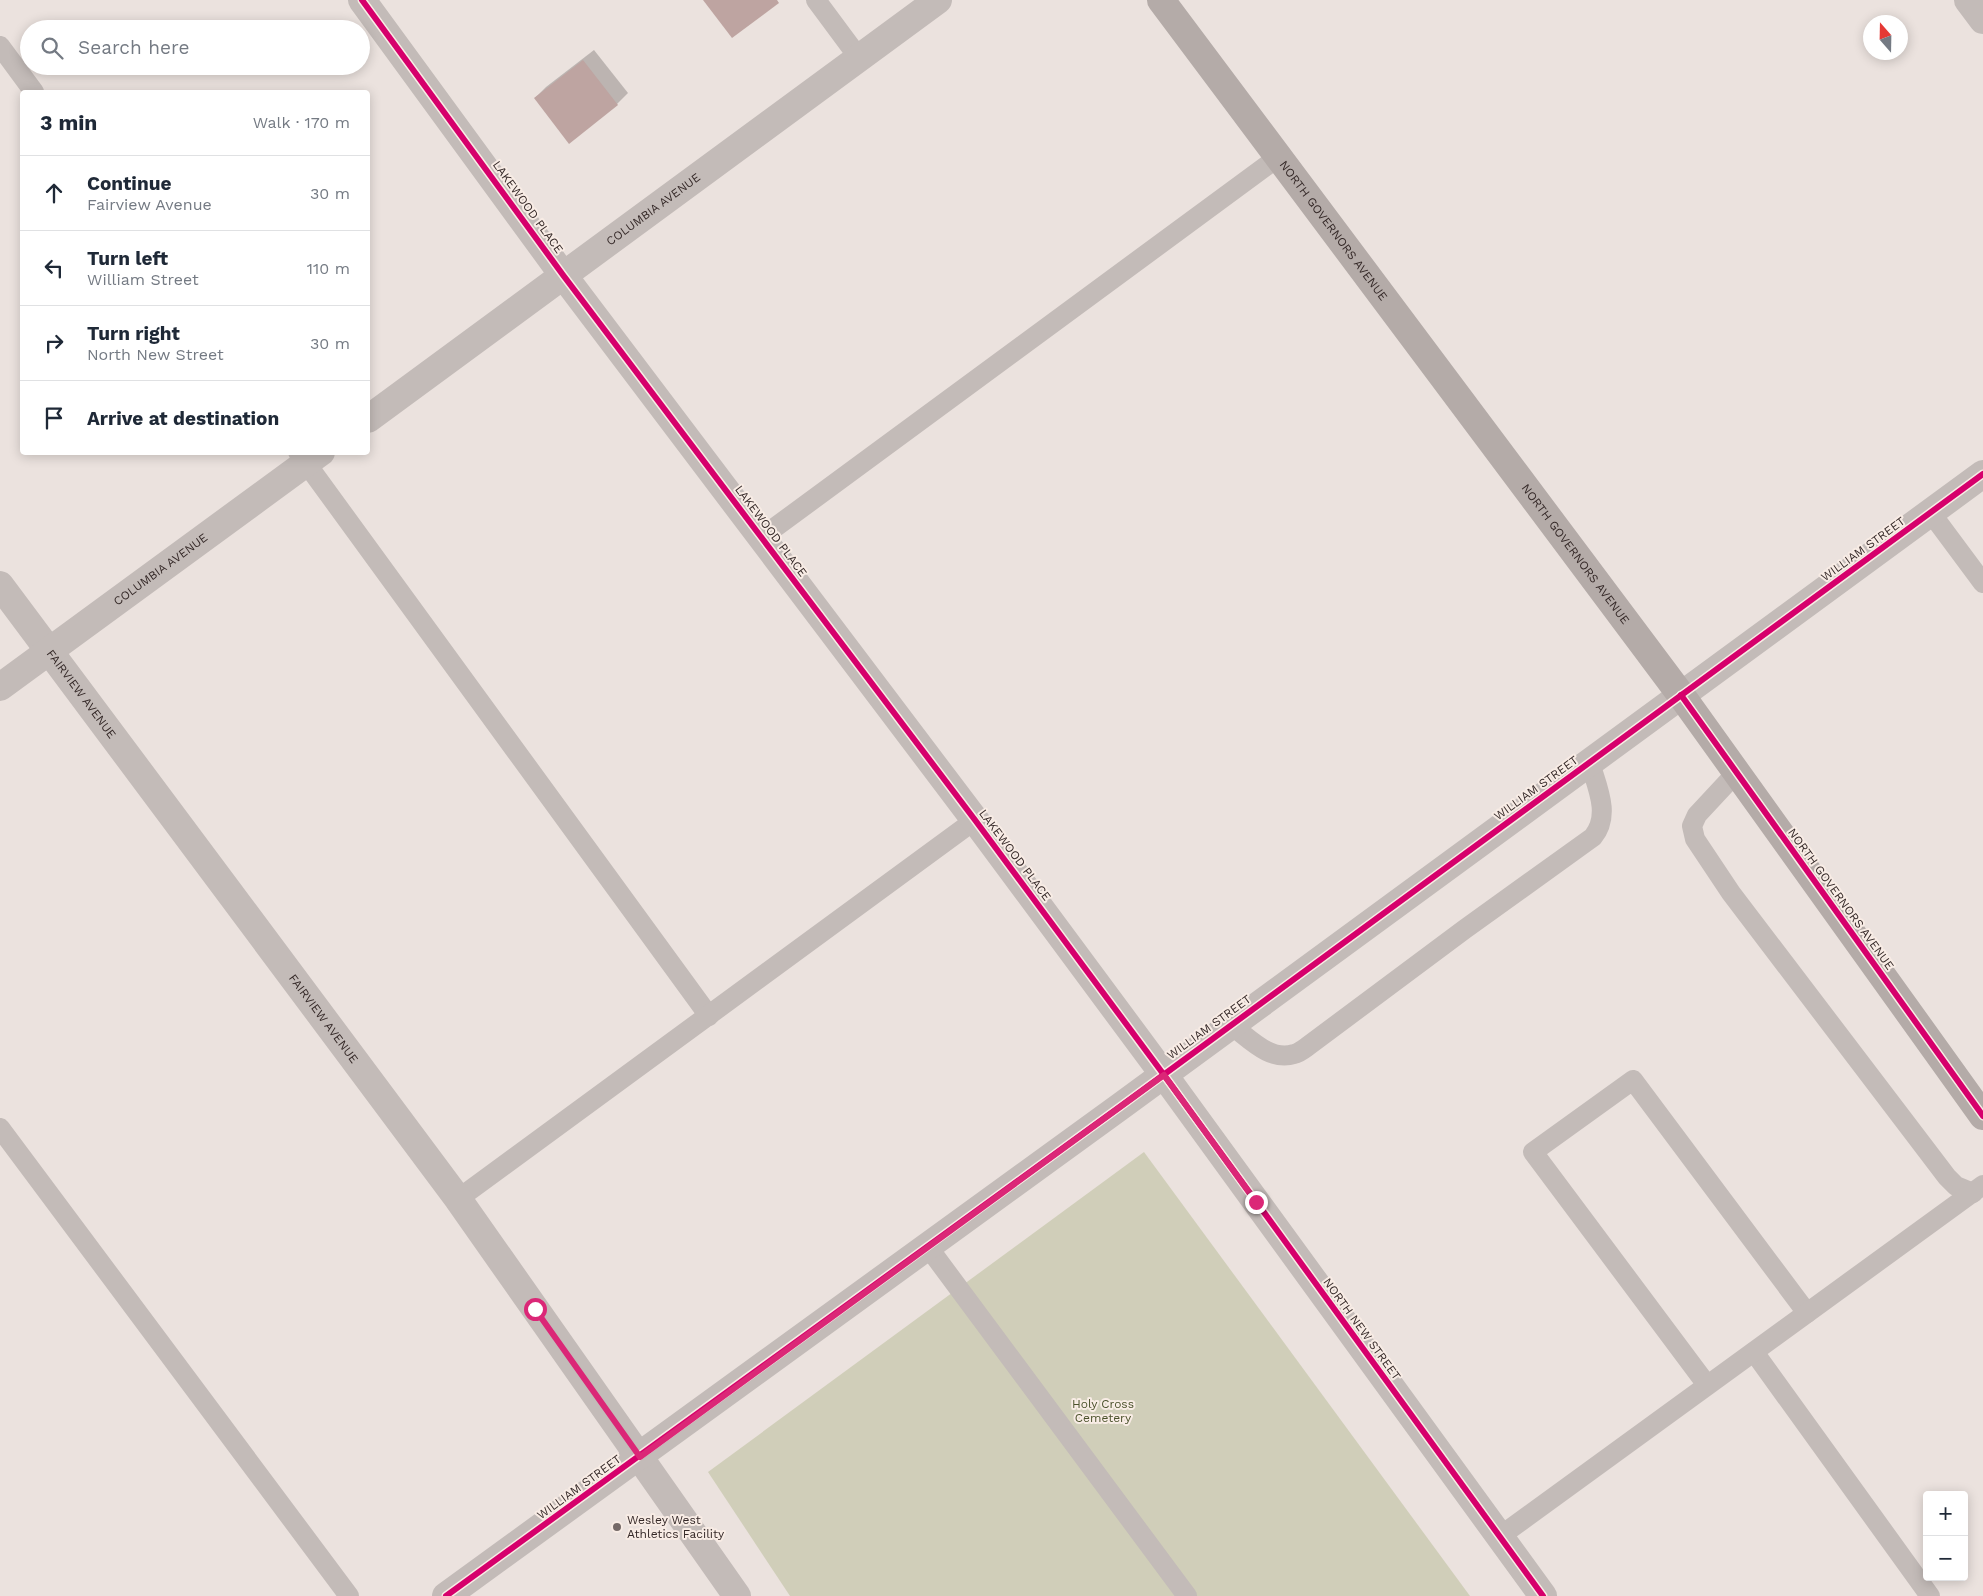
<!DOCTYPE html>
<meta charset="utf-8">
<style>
:root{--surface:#fff;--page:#f6f6f7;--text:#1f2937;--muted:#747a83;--line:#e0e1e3}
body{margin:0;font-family:"Work Sans",sans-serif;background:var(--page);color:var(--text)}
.controls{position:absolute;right:15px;bottom:15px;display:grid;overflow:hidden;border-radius:5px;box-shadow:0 2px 12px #0003}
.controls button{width:45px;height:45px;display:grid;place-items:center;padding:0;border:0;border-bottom:1px solid var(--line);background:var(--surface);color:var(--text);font:25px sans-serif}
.compass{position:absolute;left:1863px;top:15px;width:45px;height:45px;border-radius:50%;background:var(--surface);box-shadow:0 2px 12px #0003;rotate:340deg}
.stop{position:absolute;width:15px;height:15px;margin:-11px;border:4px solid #db2777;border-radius:50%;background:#fff}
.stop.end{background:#db2777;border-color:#fff;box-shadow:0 1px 5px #0008}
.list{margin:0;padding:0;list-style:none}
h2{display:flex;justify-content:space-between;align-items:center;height:65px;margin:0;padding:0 20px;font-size:21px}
h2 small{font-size:16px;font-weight:400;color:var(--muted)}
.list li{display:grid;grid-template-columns:32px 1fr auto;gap:15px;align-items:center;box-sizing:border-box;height:75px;padding:0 20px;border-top:1px solid var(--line)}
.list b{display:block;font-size:19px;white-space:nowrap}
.list p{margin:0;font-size:16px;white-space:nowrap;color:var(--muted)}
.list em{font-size:16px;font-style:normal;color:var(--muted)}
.icon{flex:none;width:28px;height:28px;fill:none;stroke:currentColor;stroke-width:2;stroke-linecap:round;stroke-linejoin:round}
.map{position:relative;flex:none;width:1983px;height:1596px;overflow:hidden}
.search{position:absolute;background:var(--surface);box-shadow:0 2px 12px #0003;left:20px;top:20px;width:350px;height:55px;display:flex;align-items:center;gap:12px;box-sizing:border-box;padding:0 18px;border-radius:28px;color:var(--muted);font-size:19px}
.panel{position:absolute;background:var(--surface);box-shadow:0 2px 12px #0003;left:20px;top:90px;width:350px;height:365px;border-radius:5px}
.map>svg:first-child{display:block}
</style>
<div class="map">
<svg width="1983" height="1596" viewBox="0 0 1983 1596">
<rect width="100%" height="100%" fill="#ebe2de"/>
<path fill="#d0ceb9" d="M1144,1152L1470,1596H790L708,1472Z"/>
<path fill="#0003" d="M594,50L628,93L617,104L569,142L535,98L546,87Z"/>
<g fill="#bea4a1">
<path d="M703,0H777L779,3L732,38Z"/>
<path d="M583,60L618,105L569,144L534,98Z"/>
</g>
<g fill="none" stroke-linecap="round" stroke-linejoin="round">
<g stroke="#c3bbb8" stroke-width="20">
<path d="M816,0L859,58"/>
<path d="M0,46L34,92"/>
<path d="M298,452L709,1016"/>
<path d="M1931,513L1983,583"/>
<path d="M762,537L1277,158"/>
<path d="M1737,772L1697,815L1692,826L1695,839L1731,893L1947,1177L1956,1186L1973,1193"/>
<path d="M1231,1025C1249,1038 1270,1062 1294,1054C1299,1053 1304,1049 1308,1046L1465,929L1593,837C1611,815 1597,787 1590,763"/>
<path d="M0,1128L349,1596"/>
<path d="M458,1199L975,820"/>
<path d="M928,1247L1187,1596"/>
<path d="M1754,1352L1930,1596"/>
<path d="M1707,1385L1533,1152L1633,1080L1807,1313"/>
<path d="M1499,1537L1983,1185"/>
</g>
<g stroke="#c3bbb8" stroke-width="28">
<path d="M362,0L563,275L975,820L1164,1075L1543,1596"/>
<path d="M1968,0L1983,20"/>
<path id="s1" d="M368,419L938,0"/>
<path id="s2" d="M0,585L458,1199L737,1596"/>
<path id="s3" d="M0,687L321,452"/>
<path d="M446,1596L1121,1106L1983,474"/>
</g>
<path stroke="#b4aba8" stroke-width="28" id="s4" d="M1161,0L1681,695L1983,1116"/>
<defs>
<g id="cycleway">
<path d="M362,0L563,275L975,820L1164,1075L1543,1596"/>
<path d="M1681,695L1983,1116"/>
<path d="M446,1596L1121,1106L1983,474"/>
</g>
</defs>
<use href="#cycleway" stroke="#f8ece5" stroke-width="9"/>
<use href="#cycleway" stroke="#d6006c" stroke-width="6"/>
</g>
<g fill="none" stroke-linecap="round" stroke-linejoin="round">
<path stroke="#db2777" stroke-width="6" d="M535,1309L640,1457L1164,1075L1256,1202"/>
</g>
<circle fill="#746967" stroke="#f8ece5" stroke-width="2" cx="617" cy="1527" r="5"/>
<g text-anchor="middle" stroke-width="4" stroke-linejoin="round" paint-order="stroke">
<g font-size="12" fill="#342827" stroke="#f8ece5">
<text transform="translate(528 207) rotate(54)" y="4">LAKEWOOD PLACE</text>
<text dy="4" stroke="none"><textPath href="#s1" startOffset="354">COLUMBIA AVENUE</textPath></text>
<text dy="4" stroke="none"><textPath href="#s4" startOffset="288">NORTH GOVERNORS AVENUE</textPath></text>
<text transform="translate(771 531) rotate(53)" y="4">LAKEWOOD PLACE</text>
<text transform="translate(1863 549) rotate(-36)" y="4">WILLIAM STREET</text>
<text dy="4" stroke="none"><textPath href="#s4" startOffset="692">NORTH GOVERNORS AVENUE</textPath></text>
<text dy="4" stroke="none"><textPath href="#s3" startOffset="199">COLUMBIA AVENUE</textPath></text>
<text dy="4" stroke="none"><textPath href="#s2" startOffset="136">FAIRVIEW AVENUE</textPath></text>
<text transform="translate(1536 788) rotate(-36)" y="4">WILLIAM STREET</text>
<text transform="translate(1015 855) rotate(53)" y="4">LAKEWOOD PLACE</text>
<text transform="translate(1841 899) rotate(54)" y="4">NORTH GOVERNORS AVENUE</text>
<text dy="4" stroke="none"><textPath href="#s2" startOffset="541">FAIRVIEW AVENUE</textPath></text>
<text transform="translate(1209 1027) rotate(-36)" y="4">WILLIAM STREET</text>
<text transform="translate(1362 1329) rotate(54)" y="4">NORTH NEW STREET</text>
<text transform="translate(579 1487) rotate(-36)" y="4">WILLIAM STREET</text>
</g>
<g font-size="12" fill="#4a512b" stroke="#f8ece5">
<text x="1103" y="1408">Holy Cross<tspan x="1103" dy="14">Cemetery</tspan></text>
</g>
<g font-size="12" fill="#342827" stroke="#f8ece5" text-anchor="start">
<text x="627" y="1524">Wesley West<tspan x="627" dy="14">Athletics Facility</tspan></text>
</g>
</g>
</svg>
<div class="controls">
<button>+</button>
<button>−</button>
</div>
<svg class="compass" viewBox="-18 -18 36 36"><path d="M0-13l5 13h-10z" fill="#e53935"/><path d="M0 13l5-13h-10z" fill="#747a83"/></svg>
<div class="stop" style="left:535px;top:1309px"></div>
<div class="stop end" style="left:1256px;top:1202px"></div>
<div class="search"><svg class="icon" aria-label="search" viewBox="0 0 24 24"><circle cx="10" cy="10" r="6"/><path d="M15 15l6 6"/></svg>Search here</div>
<section class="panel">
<h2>3 min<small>Walk · 170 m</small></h2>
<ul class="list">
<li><svg class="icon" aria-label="ahead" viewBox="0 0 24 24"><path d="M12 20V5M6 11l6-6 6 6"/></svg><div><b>Continue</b><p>Fairview Avenue</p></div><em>30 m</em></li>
<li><svg class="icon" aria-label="left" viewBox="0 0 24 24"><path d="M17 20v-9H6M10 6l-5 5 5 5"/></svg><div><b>Turn left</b><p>William Street</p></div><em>110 m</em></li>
<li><svg class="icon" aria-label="right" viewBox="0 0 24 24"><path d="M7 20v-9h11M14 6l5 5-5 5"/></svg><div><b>Turn right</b><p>North New Street</p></div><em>30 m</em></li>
<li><svg class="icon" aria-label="arrive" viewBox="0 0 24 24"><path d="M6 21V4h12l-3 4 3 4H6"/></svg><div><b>Arrive at destination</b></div></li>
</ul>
</section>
</div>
